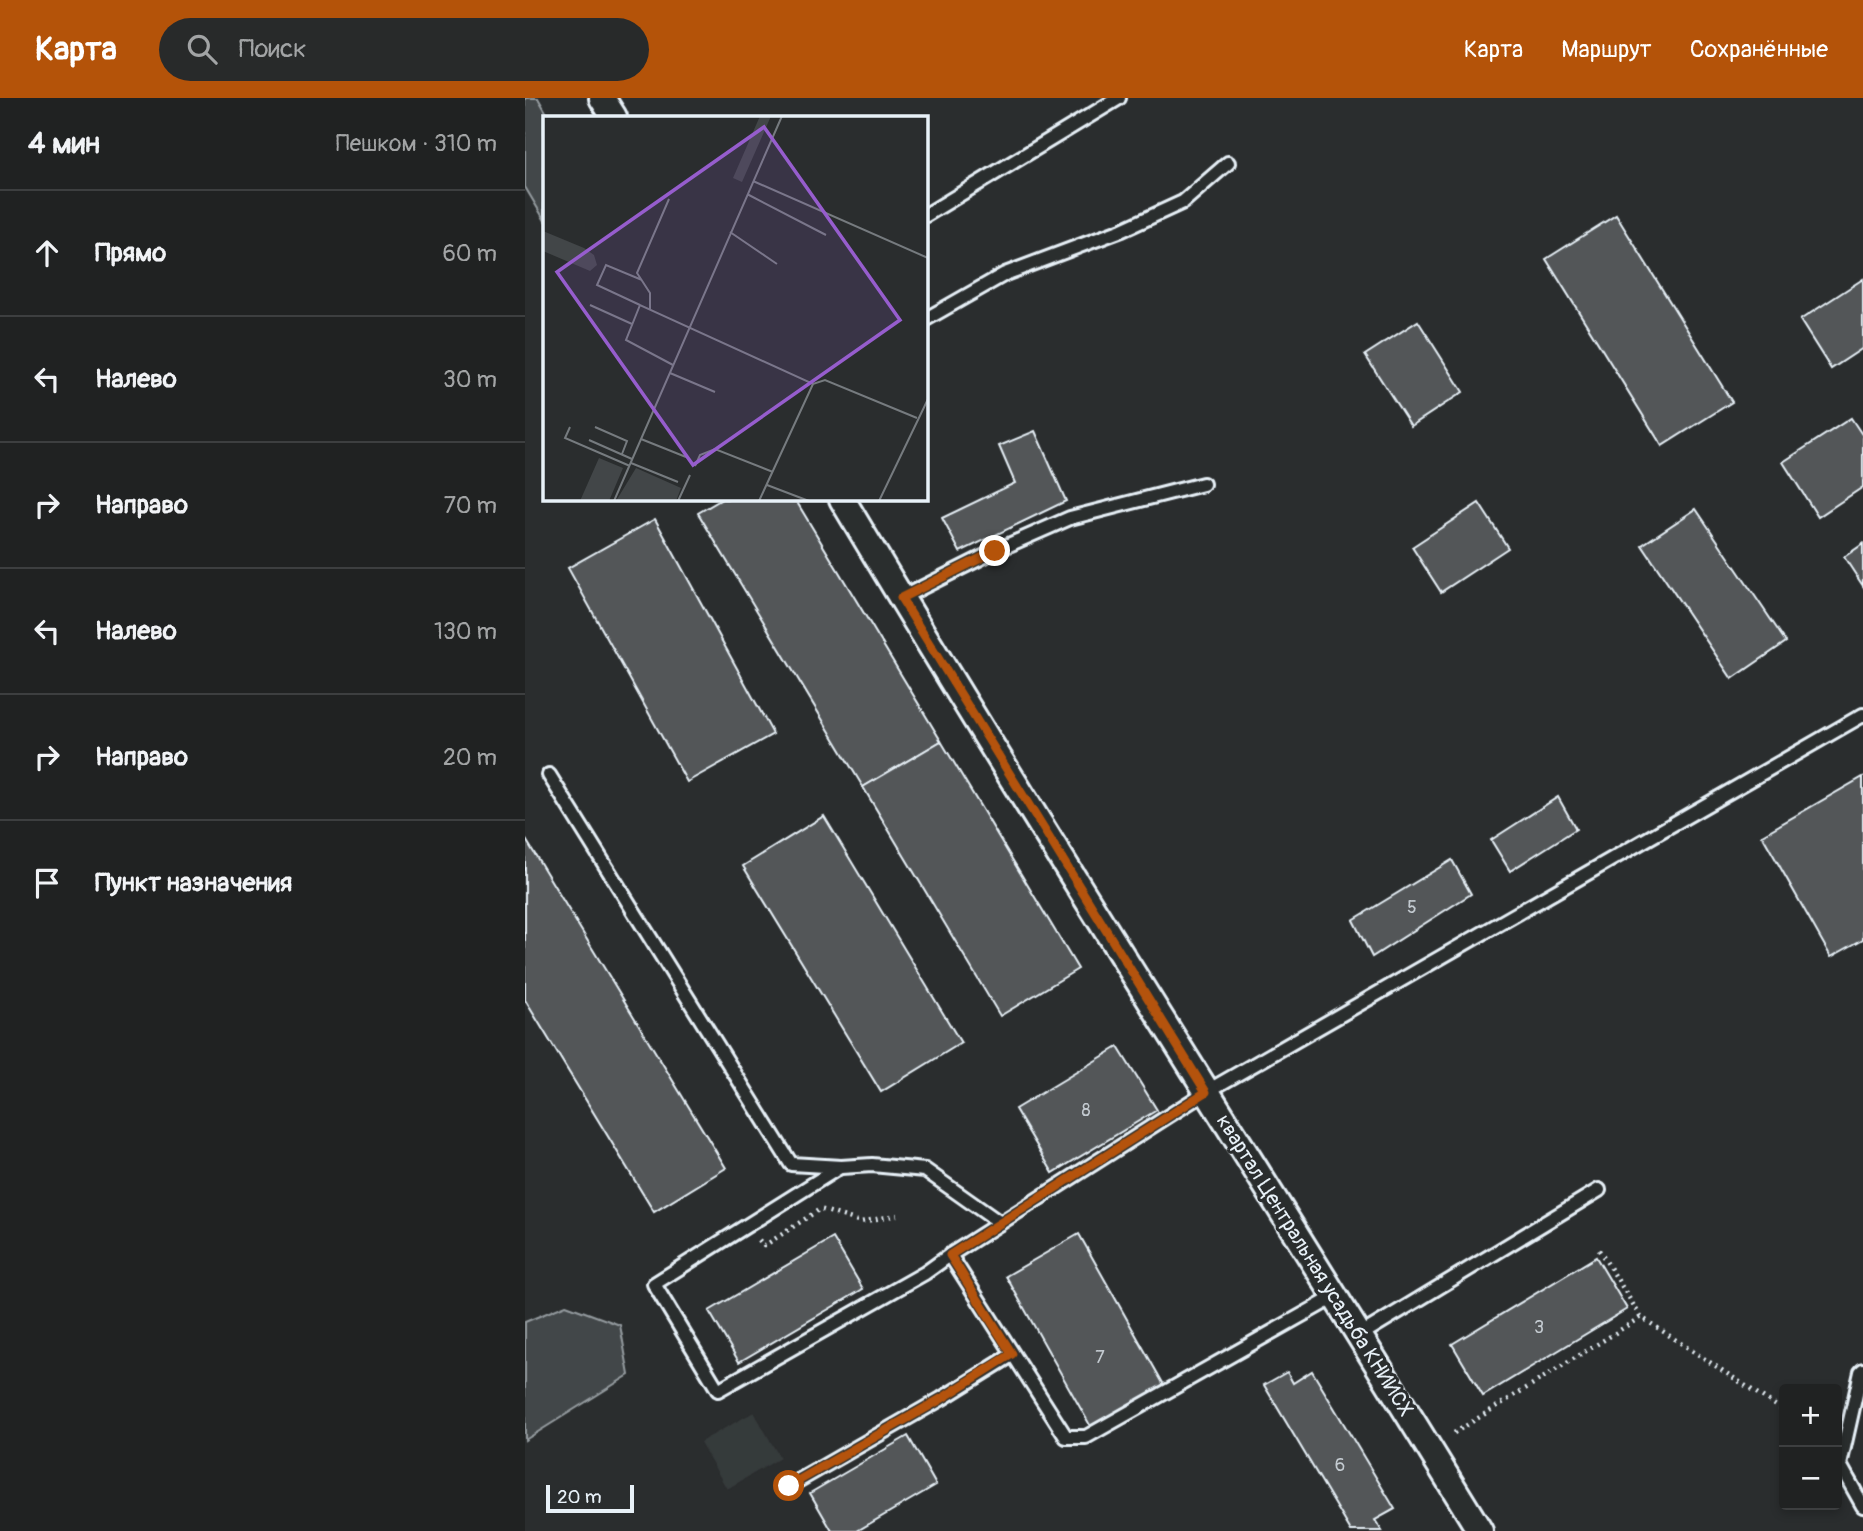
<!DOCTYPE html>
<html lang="ru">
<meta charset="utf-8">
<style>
:root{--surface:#202222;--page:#282a2a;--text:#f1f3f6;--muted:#a2a4a5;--line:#3d3f40;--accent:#b45309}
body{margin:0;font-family:Pangolin,sans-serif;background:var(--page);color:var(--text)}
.controls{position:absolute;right:21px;bottom:21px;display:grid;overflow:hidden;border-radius:7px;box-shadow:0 4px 10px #0003}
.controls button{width:63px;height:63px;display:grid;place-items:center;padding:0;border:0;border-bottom:2px solid var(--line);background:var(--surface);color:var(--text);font:35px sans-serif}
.scale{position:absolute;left:21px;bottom:18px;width:88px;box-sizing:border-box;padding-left:7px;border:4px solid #e8f1f8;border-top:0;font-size:19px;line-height:24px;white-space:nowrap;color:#e8f1f8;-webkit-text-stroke:5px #2a2d2e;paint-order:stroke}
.stop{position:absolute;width:21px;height:21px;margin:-16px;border:5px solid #b45309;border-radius:50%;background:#fff}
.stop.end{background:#b45309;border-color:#fff;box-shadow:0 2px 7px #0008}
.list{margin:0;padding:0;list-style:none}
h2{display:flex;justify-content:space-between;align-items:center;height:91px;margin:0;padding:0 28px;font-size:30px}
h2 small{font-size:23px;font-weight:400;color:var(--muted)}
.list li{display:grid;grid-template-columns:46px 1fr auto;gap:21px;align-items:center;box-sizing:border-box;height:126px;padding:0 28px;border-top:2px solid var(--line)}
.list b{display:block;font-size:26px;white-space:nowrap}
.list em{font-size:23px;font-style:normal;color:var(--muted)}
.icon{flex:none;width:38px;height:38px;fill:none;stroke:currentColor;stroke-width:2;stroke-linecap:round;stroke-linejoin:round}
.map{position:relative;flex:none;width:1338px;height:1433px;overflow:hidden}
header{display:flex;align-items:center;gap:42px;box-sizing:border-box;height:98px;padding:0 35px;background:var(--accent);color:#fff}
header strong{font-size:33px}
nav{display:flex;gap:38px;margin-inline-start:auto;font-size:24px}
.search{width:490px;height:63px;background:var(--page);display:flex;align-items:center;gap:18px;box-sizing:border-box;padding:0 24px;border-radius:38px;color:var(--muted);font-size:26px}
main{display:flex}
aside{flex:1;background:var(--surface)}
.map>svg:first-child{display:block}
</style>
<header>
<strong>Карта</strong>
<div class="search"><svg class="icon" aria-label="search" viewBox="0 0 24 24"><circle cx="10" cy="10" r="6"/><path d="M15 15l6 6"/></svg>Поиск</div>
<nav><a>Карта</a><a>Маршрут</a><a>Сохранённые</a></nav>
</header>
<main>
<aside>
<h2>4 мин<small>Пешком · 310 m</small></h2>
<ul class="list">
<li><svg class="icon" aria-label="ahead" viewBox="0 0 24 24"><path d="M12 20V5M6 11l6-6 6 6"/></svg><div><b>Прямо</b></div><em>60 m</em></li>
<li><svg class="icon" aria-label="left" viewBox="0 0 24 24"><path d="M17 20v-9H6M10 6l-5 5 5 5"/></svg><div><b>Налево</b></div><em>30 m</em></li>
<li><svg class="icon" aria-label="right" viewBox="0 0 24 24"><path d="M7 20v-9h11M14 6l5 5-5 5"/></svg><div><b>Направо</b></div><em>70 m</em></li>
<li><svg class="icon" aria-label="left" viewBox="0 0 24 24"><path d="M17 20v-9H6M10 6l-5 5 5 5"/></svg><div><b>Налево</b></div><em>130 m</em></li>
<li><svg class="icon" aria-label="right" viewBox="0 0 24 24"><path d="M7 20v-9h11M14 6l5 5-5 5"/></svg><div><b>Направо</b></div><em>20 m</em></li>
<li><svg class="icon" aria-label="arrive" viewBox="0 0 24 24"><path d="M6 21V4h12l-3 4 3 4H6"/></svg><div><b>Пункт назначения</b></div></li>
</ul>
</aside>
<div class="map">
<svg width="1338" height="1433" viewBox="0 0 1338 1433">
<rect width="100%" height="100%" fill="#2a2d2e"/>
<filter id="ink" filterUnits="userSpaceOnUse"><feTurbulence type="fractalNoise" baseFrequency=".0143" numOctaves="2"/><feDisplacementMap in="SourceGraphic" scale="14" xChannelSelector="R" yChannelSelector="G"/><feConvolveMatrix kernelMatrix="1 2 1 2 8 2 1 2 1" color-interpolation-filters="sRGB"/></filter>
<g filter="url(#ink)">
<path fill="#363a3b" d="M229,1314L255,1360L202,1391L175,1344Z"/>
<g fill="#424648" stroke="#959ca0" stroke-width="2">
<path d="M0,0H13L24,19H19V121L0,89Z"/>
<path d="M41,1207L95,1227L104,1277L0,1342V1224Z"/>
</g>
<g fill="#535759" stroke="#e8f1f8" stroke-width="2">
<path d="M1091,117L1207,304L1137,348L1021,161Z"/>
<path d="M1338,181V250L1306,271L1275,222Z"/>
<path d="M893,223L938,294L886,328L840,257Z"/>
<path d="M1326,320L1338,338V389L1293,419L1258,364Z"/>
<path d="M510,333L541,403L435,454L417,420L490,385L474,348Z"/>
<path d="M197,401H270L416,643L338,689L173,415Z"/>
<path d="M954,405L983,450L916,494L887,449Z"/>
<path d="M1171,411L1261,544L1207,581L1117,447Z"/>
<path d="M130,421L248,636L162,684L43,470Z"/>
<path d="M1338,446V488L1319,459Z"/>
<path d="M416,643L553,871L475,918L338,689Z"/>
<path d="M1338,679V841L1306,859L1237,737Z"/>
<path d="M1033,699L1051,731L985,773L966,742Z"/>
<path d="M299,718L436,945L356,994L218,768Z"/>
<path d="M0,740L201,1070L129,1114L0,902Z"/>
<path d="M927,762L946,796L847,859L828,822Z"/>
<path d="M593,949L632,1012L528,1075L490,1011Z"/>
<path d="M554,1136L639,1287L566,1329L481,1178Z"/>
<path d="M308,1140L338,1191L214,1264L184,1213Z"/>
<path d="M1071,1159L1102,1211L958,1298L927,1246Z"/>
<path d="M787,1273L870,1411L850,1422L857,1433H826L739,1287L762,1274L768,1285Z"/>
<path d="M383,1338L411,1387L332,1433H307L285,1395Z"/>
</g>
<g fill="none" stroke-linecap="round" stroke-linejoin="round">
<defs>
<g id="service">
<path d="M401,117L594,0"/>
<path d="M401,221L480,176L597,132L658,104L703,65"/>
<path d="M376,500L470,453L545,420L678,386"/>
<path d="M24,677L266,1066L316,1069L347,1067L400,1072L475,1125"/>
<path d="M315,1069L129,1186L193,1292L400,1175L425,1157"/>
<path d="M811,1198L561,1339H541L425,1157L681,994L1338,617"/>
<path d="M835,1237L1074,1092"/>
<path d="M1338,1272L1336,1274L1315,1367L1338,1408"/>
<path d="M264,1388L416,1301L487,1257"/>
</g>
<g id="minor">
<path d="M77,0L89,19"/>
<path d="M317,401C524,748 744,1088 955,1433"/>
</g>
</defs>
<use href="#service" stroke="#e8f1f8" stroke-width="18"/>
<use href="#minor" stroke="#e8f1f8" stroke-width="30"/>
<g stroke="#e8f1f8" stroke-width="4.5" stroke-dasharray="2 5" stroke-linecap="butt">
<path d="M234,1142L239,1148L295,1111L336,1124L372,1117"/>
<path d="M1074,1152L1116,1219L1259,1313"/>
<path d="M929,1335L1116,1219"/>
</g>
<use href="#service" stroke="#2a2d2e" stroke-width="12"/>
<use href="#minor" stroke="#2a2d2e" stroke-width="24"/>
</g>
</g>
<g fill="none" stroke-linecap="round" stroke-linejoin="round" filter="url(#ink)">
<path stroke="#b45309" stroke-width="9" d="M264,1388L416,1301L487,1256L425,1157L681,994L376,500L470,453"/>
</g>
<g text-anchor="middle" stroke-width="6" stroke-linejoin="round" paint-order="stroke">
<g font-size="18" fill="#c3cad0">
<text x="887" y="815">5</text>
<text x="561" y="1018">8</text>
<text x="1014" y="1235">3</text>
<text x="575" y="1265">7</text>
<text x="815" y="1373">6</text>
</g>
<g font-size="21" fill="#e8f1f8" stroke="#2a2d2e">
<text transform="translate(790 1167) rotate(58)" y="7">квартал Центральная усадьба КНИИСХ</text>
</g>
</g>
<g transform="translate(18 18)">
<rect width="385" height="385" fill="#2a2d2e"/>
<path d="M217,0H228L199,66L190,62ZM0,115L41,132L51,139L54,149L47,155L0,135ZM56,342L80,352L66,385H37ZM93,352L138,372L133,385H73Z" fill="#424648"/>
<path fill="none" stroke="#767b7f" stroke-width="2" d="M210,65L385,142M204,78L283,119M187,116L234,148M47,189L89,208M97,189L54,169L63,149L99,164M107,193V177L94,157L126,83M130,249L83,224L97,189L270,268L282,264L374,302M127,257L172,276M27,311L22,322L87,350M52,311L84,325L79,338M98,323L143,341M46,324L89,343M88,347L135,366M152,350L157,339L172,333L230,356M224,369L266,385M71,385L239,0M135,385L147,359M216,385L270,268M336,385L385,283"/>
<path fill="#965dcd" fill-opacity="0.15" stroke="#965dcd" stroke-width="3.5" d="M221,11L357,204L150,349L14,156Z"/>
<rect width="385" height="385" fill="none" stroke="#e8f1f8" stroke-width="3.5"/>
</g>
</svg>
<div class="controls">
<button>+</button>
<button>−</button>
</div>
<div class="scale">20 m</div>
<div class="stop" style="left:264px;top:1388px"></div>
<div class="stop end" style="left:470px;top:453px"></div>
</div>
</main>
